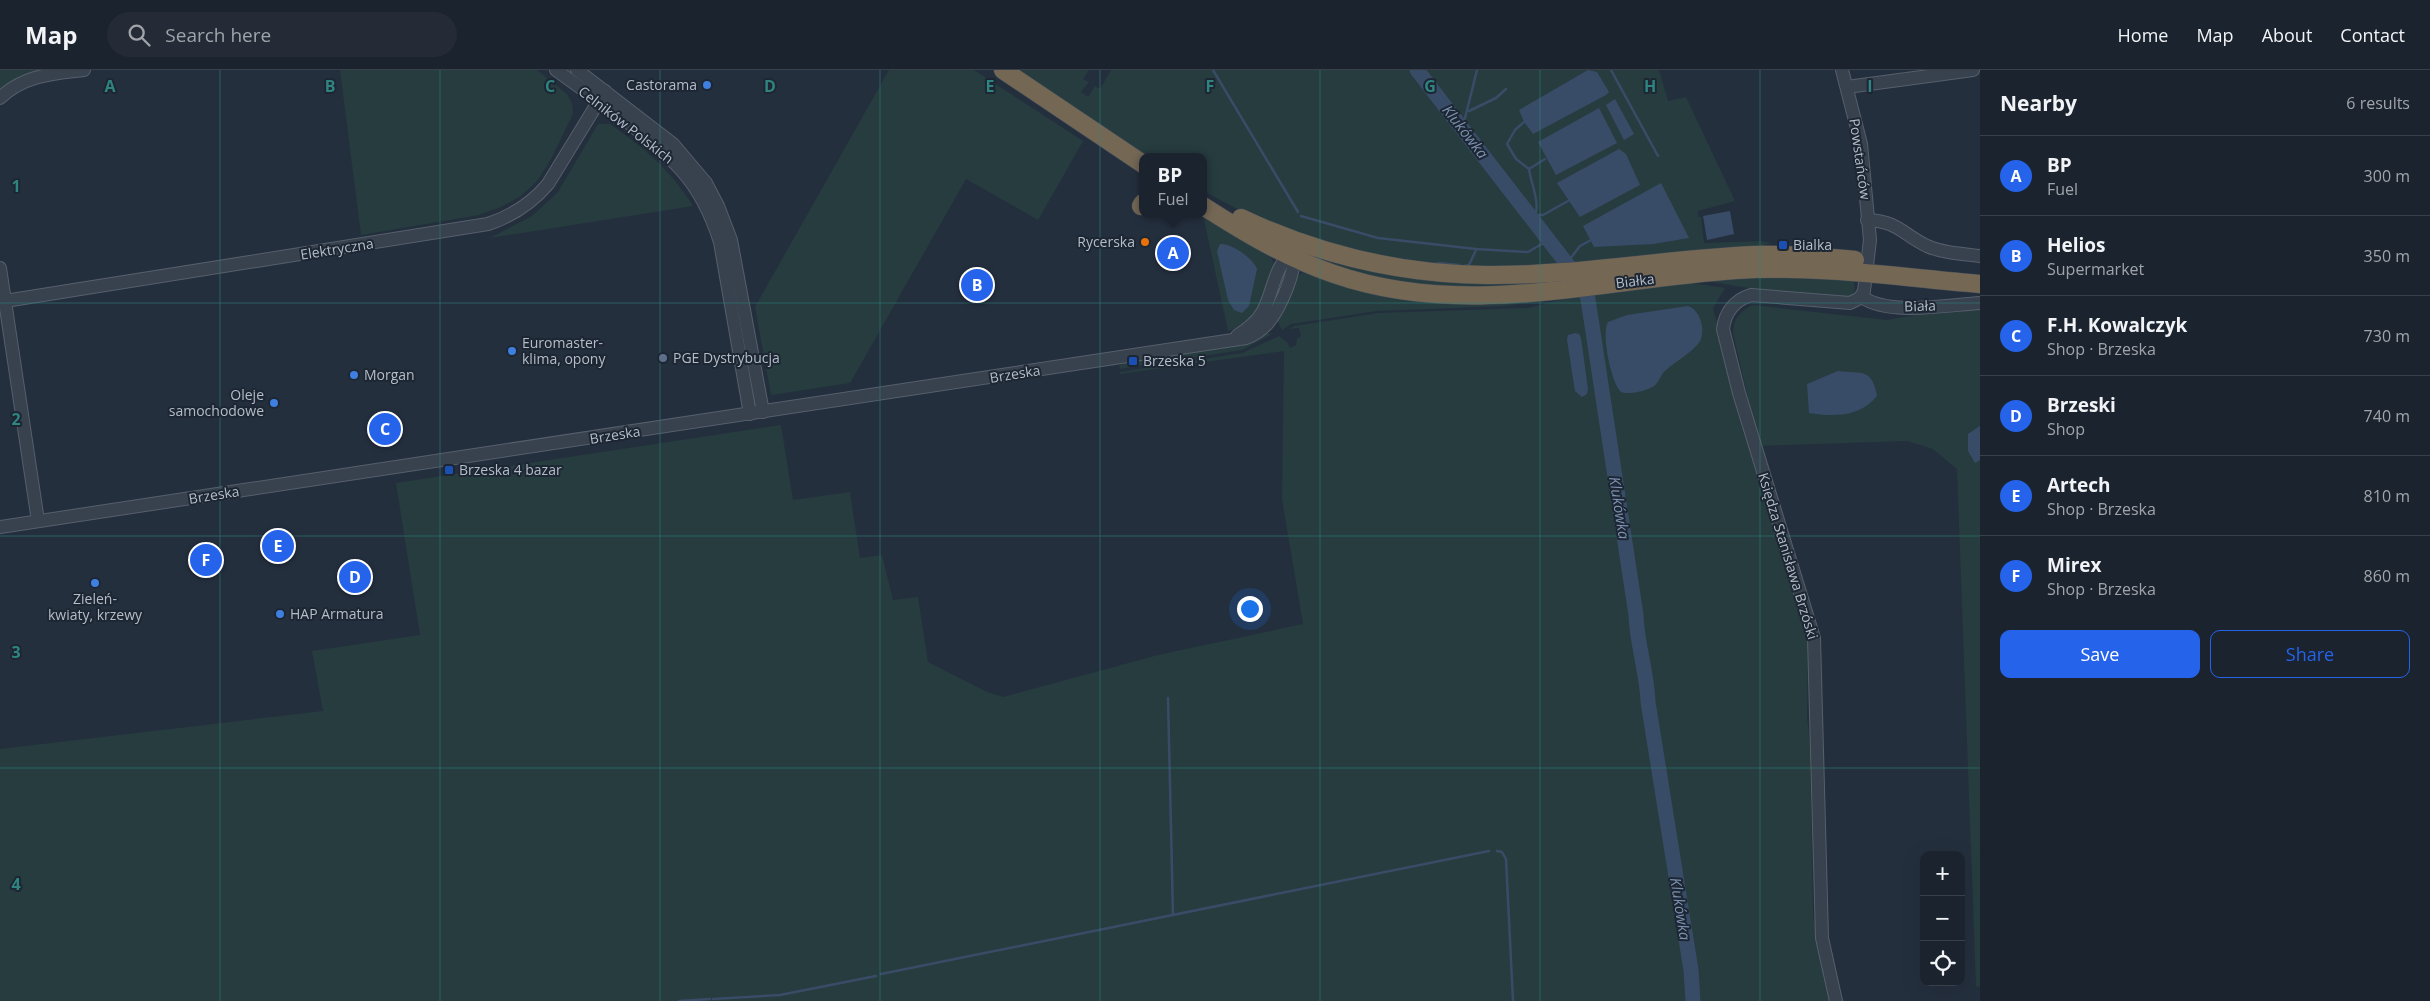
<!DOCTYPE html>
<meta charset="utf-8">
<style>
:root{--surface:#1b232e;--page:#242b36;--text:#f1f3f6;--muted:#a0a4aa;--line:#39404a;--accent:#2563eb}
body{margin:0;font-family:"Open Sans",sans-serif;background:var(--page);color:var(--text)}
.controls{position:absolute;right:15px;bottom:15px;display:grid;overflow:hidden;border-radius:10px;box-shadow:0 5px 20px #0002}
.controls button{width:45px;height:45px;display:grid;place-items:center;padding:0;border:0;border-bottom:1px solid var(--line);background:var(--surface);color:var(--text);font:25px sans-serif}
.you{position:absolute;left:1249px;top:538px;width:18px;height:18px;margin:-12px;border:4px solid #fff;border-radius:50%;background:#1a73e8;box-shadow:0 0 0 8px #1a73e833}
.badge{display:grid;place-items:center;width:32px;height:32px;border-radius:50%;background:var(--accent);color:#fff;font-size:16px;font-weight:700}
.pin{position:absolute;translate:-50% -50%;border:2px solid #fff;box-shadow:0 1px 5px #0006}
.popup{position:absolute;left:1139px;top:83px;width:68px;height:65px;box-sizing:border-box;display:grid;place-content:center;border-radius:10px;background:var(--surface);filter:drop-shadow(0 1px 4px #0005);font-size:16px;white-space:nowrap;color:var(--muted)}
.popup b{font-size:19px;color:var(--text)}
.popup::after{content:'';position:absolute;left:50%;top:100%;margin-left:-10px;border:10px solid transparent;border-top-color:var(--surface)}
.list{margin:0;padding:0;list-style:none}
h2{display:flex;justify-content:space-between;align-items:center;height:65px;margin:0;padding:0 20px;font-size:21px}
h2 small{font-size:16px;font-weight:400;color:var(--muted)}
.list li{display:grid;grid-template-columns:32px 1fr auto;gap:15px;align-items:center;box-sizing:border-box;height:80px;padding:0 20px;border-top:1px solid var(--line)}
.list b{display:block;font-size:19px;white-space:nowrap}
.list p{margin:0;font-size:16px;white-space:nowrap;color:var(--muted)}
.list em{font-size:16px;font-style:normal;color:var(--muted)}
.actions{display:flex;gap:10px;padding:15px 20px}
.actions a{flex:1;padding:11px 0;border:1px solid var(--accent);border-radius:10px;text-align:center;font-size:18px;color:var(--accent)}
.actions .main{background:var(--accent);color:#fff}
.icon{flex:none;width:28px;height:28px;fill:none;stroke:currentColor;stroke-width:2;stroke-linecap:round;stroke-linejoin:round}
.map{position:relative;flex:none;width:1980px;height:931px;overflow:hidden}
header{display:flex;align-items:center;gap:30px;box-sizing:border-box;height:70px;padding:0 25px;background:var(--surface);border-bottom:1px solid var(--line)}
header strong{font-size:24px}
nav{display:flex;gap:28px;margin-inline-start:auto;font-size:18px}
.search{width:350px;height:45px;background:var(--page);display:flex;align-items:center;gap:12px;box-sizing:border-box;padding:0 18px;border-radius:28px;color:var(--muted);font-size:19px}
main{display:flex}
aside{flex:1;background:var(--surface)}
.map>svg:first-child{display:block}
</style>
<header>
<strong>Map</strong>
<div class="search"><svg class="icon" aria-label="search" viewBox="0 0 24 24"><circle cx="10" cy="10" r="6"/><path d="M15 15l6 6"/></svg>Search here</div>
<nav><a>Home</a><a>Map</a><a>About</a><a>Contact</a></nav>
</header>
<main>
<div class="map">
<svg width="1980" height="931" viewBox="0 0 1980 931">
<rect width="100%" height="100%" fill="#242f3e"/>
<g fill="#263c3f">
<path d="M0,0H42L23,5L0,19Z"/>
<path d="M340,0H537L567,24L572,33L573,44L551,89L538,110L521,126L501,137L479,145L361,165Z"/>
<path d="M889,0H974L1083,71L1038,150L966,109L850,313L771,325L755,237Z"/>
<path d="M1019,0H1089L1083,9L1089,12L1081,22L1088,27L1095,16L1100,19L1111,0H1659L1668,31L1686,27L1735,131L1698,141V147H1701L1704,173L1761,171L1772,173L1733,181L1507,201L1392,192L1266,154L1203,121V87H1149Z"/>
<path d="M598,54H610C646,80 669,98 693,136L490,168L532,146L558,122Z"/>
<path d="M1203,145L1269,184L1275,195L1262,237L1244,257L1228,261Z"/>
<path d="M1306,184L1561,209L1562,217L1419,220L1301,186Z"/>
<path d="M1302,203C1324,203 1358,220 1380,225C1431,236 1483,236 1534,231L1505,236L1377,241L1291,254L1282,260L1277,250L1294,208Z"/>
<path d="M1718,205L1851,207L1854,211L1855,221L1848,228L1761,220L1699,210Z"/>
<path d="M1692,213L1725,218L1713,238L1763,422L1808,572L1807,648L1810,673L1813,846L1817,860V876L1830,931H0V679L323,641L312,581L420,565L396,413L781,355L793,430L850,422L860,488L882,485L893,530L918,527L928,592L987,622L1003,627L1158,585L1303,554L1282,429L1284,281L1120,304V302L1242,283L1279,266L1287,272L1290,278L1296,275L1297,269L1301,266L1299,258L1290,259L1294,256L1378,243L1529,238L1562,229Z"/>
<path d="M1752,235L1887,250L1950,239L1980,238V916L1976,917L1957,399L1933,379L1907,371L1759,376L1733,263C1733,249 1740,242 1752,235Z"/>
<path d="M1274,263L1242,280L1119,299L1120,295L1123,293L1236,276L1263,264Z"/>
</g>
<g fill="#394c67">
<path d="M1588,0L1597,2L1609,22L1606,25L1533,64L1524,52L1519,40Z"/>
<path d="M1615,29L1634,64L1624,70L1606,35Z"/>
<path d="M1599,38L1617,73L1556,105L1538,72Z"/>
<path d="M1619,79L1626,84L1640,115L1580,147L1557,113Z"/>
<path d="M1661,113L1689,168L1653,174L1594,177L1583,156Z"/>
<path d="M1730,141L1734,164L1707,170L1703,146Z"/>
<path d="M1220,174C1231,173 1253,188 1257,199L1249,236L1242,243L1234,240L1228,230L1217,181Z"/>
<path d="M1688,236C1700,240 1705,258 1701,269C1696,281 1672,293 1663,303C1660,307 1659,312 1654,316C1646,321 1630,325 1621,322C1611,313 1601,263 1608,252L1627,245Z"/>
<path d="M1575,263L1579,264L1581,268L1588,319L1587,324L1582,327L1575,321L1567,270L1568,265Z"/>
<path d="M1838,301C1863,304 1872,298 1877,326C1860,347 1834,347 1809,343L1807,314Z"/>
<path d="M1980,356V390L1975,393L1968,381V364Z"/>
</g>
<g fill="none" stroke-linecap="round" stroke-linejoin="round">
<g stroke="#394c67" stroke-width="2.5">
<path d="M1213,0L1298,142"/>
<path d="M1611,0L1658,86"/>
<path d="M1469,41L1496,28L1506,19"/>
<path d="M1524,52L1515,60L1507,74L1516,89L1529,99C1531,115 1543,137 1532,150"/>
<path d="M1462,60L1477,0"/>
<path d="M1529,99L1545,89"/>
<path d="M1536,145H1543L1568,131"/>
<path d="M1301,146L1378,168L1476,179L1528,182L1547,171"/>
<path d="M1438,193L1459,195"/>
<path d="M1566,194L1580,176L1591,170"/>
<path d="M1464,196L1469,195L1476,180"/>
<path d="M1168,628L1173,845"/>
<path d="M1497,781L1502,782L1506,789L1513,931"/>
<path d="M881,904L1489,781"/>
<path d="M713,929L780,925L876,906"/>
<path d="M679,931L710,929"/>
</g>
<path stroke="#394c67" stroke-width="15" d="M1417,0L1581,212L1588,229L1636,545C1637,575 1647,602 1648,632L1691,900L1693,931"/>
<defs>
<g id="minor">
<path d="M556,0C595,29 651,65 682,101C700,121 712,147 720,172L750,344"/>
<path d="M577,0L673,74L706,113L718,136L731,170L763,342"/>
<path d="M1847,17L1973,0"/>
<path d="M0,28C24,5 52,4 84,0"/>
<path d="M1867,150C1898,151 1902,164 1927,176C1943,183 1962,184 1980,186"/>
<path d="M0,198L38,451"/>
<path d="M1862,227C1889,246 1947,235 1980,233"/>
<path d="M5,231L488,154C512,146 532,133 548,114L605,21"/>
<path d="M1237,266C1247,259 1257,252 1263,241C1273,223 1275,192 1294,182"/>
<path d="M0,457L1246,268C1254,265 1262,260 1268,253C1280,238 1298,199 1293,181"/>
<path d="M1836,931L1822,868L1814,568L1739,323L1723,259C1725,242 1735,230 1751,225L1850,233L1860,228L1864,221L1870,170L1861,74L1842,0"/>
</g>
<g id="highway">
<path d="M1003,0L1143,94"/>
<path d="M1141,136L1143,133"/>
<path d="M1203,136C1245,163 1287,188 1334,204C1466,250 1602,209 1736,200C1818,195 1899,207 1980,214"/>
<path d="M1241,148C1317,184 1401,204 1486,205C1575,206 1664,189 1753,185C1788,184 1821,187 1855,190"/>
</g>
</defs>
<use href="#minor" stroke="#565f6c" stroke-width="14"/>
<use href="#highway" stroke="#434c59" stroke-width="19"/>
<use href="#minor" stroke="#38414e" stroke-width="12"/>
<use href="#highway" stroke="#746855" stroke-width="18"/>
</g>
<path fill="none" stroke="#308480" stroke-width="1" stroke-opacity="0.55" d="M220,0V931M440,0V931M660,0V931M880,0V931M1100,0V931M1320,0V931M1540,0V931M1760,0V931M0,233H1980M0,466H1980M0,698H1980"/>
<g fill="#3f7fe0" stroke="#1d2633" stroke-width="2">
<circle cx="707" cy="15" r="5"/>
<circle cx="512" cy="281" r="5"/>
<circle cx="354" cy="305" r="5"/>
<circle cx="274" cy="333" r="5"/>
<circle cx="95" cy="513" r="5"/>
<circle cx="280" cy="544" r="5"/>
</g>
<circle fill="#e8710a" stroke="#1d2633" stroke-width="2" cx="1145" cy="172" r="5"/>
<g fill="#1a4fb4" stroke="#1d2633" stroke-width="2">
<rect x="1778" y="170" width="10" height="10" rx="2.5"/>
<rect x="1128" y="286" width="10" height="10" rx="2.5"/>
<rect x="444" y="395" width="10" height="10" rx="2.5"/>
</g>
<circle fill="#5c6f8a" stroke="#1d2633" stroke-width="2" cx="663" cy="288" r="5"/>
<g text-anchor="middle" stroke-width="4" stroke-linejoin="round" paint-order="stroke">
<g font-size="14" fill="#b4bcc9" stroke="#1d2633" text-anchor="start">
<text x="697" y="20" text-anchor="end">Castorama</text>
<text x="1135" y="177" text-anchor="end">Rycerska</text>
<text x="1793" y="180">Bialka</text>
<text x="522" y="278">Euromaster-<tspan x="522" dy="16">klima, opony</tspan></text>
<text x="673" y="293">PGE Dystrybucja</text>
<text x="1143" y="296">Brzeska 5</text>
<text x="364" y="310">Morgan</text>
<text x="264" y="330" text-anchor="end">Oleje<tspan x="264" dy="16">samochodowe</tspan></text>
<text x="459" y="405">Brzeska 4 bazar</text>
<text x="95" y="534" text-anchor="middle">Zieleń-<tspan x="95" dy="16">kwiaty, krzewy</tspan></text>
<text x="290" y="549">HAP Armatura</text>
</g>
<g font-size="14" fill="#b4bcc9" stroke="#1d2633">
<text transform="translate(626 55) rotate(38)" y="5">Celników Polskich</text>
<text transform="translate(1860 89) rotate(82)" y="5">Powstańców</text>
<text transform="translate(337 179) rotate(-9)" y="5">Elektryczna</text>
<text transform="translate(1635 211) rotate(-7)" y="5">Białka</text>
<text transform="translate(1920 236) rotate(-2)" y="5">Biała</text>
<text transform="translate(1015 304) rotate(-9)" y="5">Brzeska</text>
<text transform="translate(615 365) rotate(-9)" y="5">Brzeska</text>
<text transform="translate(214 425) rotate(-9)" y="5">Brzeska</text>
<text transform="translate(1788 486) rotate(73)" y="5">Księdza Stanisława Brzóski</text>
</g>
<g font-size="15" font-style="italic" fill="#7c92b1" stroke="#1d2633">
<text transform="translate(1465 62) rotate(52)" y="5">Klukówka</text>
<text transform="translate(1619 438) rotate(81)" y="5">Klukówka</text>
<text transform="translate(1680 839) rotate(81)" y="5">Klukówka</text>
</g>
</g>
<g font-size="16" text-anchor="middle" font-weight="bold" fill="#308480" stroke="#1d2633" stroke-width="4" stroke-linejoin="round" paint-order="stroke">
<text x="110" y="22">A</text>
<text x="330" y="22">B</text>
<text x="550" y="22">C</text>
<text x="770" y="22">D</text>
<text x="990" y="22">E</text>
<text x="1210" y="22">F</text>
<text x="1430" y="22">G</text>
<text x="1650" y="22">H</text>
<text x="1870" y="22">I</text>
<text x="16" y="122">1</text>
<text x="16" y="355">2</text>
<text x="16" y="588">3</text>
<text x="16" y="820">4</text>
</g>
</svg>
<div class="controls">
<button>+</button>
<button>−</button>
<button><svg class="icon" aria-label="locate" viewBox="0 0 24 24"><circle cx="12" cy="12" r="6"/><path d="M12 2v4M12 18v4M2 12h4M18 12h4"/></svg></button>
</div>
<div class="you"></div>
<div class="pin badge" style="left:1173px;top:183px">A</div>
<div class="popup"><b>BP</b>Fuel</div>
<div class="pin badge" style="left:977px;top:215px">B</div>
<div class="pin badge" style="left:385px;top:359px">C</div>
<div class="pin badge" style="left:355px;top:507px">D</div>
<div class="pin badge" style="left:278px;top:476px">E</div>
<div class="pin badge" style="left:206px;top:490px">F</div>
</div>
<aside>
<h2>Nearby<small>6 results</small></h2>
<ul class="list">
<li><span class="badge">A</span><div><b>BP</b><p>Fuel</p></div><em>300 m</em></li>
<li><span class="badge">B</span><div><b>Helios</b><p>Supermarket</p></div><em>350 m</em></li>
<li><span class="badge">C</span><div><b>F.H. Kowalczyk</b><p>Shop · Brzeska</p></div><em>730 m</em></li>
<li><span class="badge">D</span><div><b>Brzeski</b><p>Shop</p></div><em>740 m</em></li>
<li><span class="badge">E</span><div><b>Artech</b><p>Shop · Brzeska</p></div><em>810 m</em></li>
<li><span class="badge">F</span><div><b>Mirex</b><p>Shop · Brzeska</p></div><em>860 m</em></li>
</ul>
<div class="actions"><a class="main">Save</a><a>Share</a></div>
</aside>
</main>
